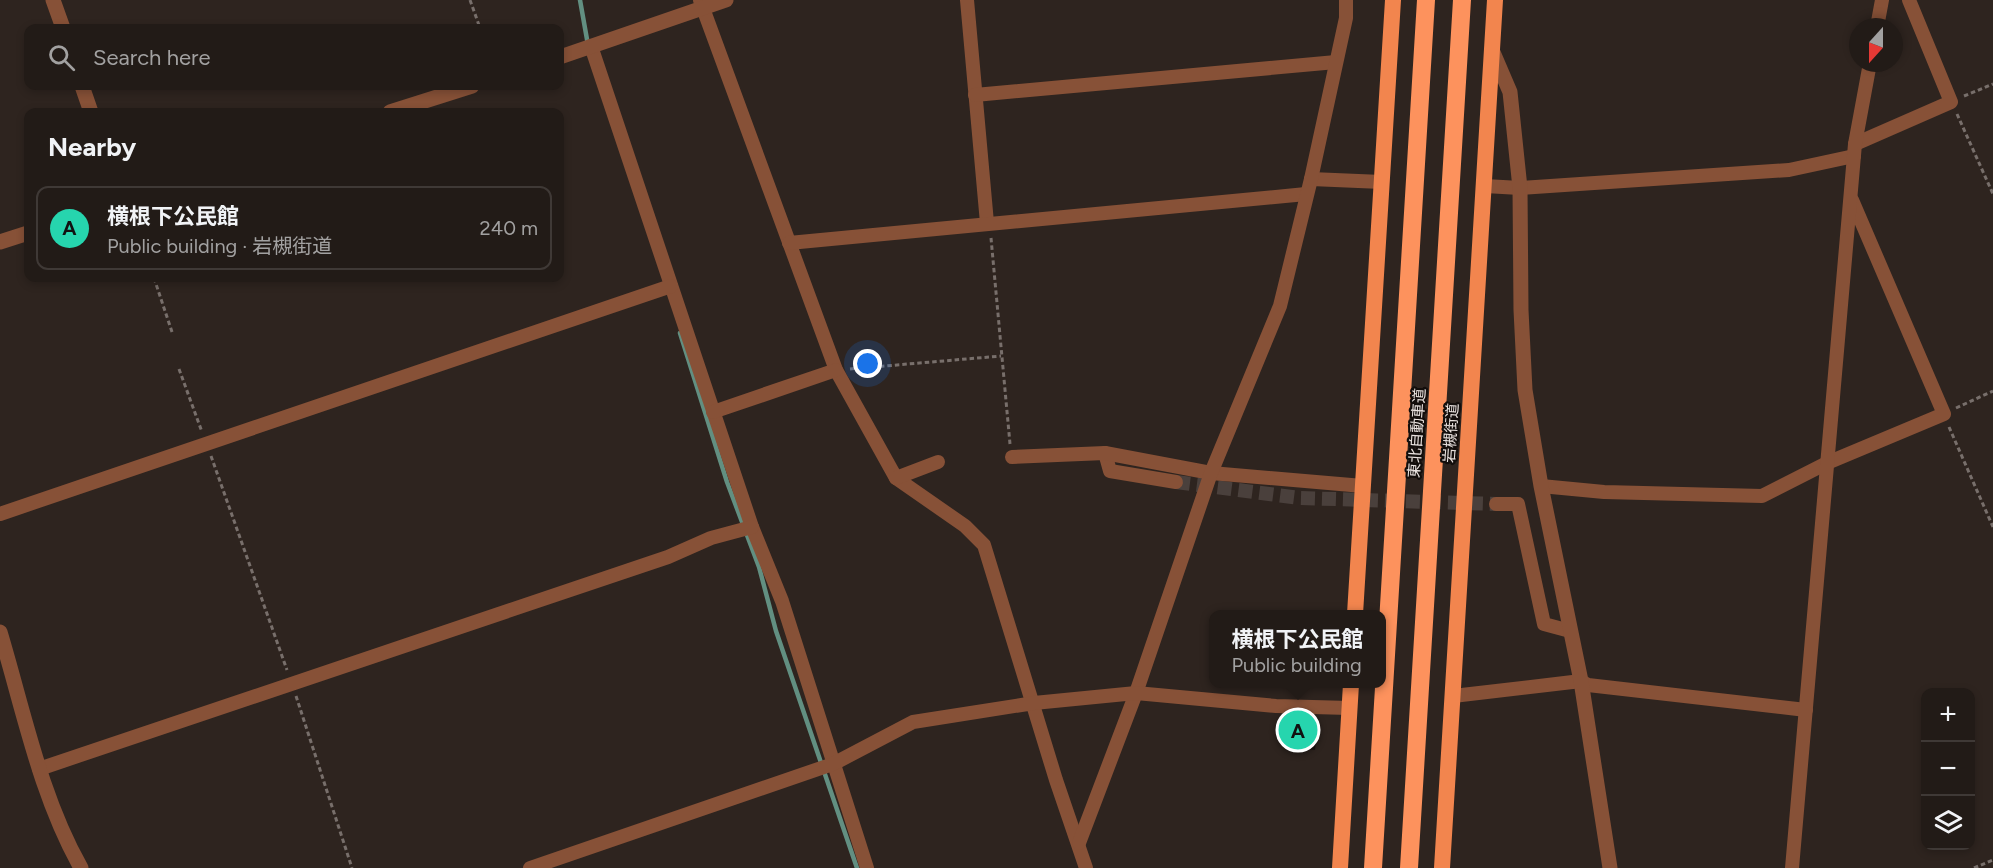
<!DOCTYPE html>
<meta charset="utf-8">
<style>
:root{--surface:#221b17;--page:#2a2420;--text:#f1f3f6;--muted:#a2a1a1;--line:#3f3936;--accent:#26d5ae}
body{margin:0;font-family:Figtree,"Noto Sans JP",sans-serif;background:var(--page);color:var(--text)}
.controls{position:absolute;right:18px;bottom:18px;display:grid;overflow:hidden;border-radius:12px;box-shadow:0 3px 9px #0003}
.controls button{width:54px;height:54px;display:grid;place-items:center;padding:0;border:0;border-bottom:2px solid var(--line);background:var(--surface);color:var(--text);font:30px sans-serif}
.compass{position:absolute;left:1849px;top:18px;width:54px;height:54px;border-radius:50%;background:var(--surface);box-shadow:0 3px 9px #0003;rotate:201deg}
.you{position:absolute;left:868px;top:364px;width:21px;height:21px;margin:-15px;border:4px solid #fff;border-radius:50%;background:#1a73e8;box-shadow:0 0 0 9px #1a73e833}
.badge{display:grid;place-items:center;width:39px;height:39px;border-radius:50%;background:var(--accent);color:#111;font-size:20px;font-weight:700}
.pin{position:absolute;translate:-50% -50%;border:3px solid #fff;box-shadow:0 2px 6px #0006}
.popup{position:absolute;left:1209px;top:610px;width:177px;height:78px;box-sizing:border-box;display:grid;place-content:center;border-radius:12px;background:var(--surface);filter:drop-shadow(0 2px 4px #0005);font-size:20px;white-space:nowrap;color:var(--muted)}
.popup b{font-size:22px;color:var(--text)}
.popup::after{content:'';position:absolute;left:50%;top:100%;margin-left:-12px;border:12px solid transparent;border-top-color:var(--surface)}
.list{margin:0;padding:0;list-style:none}
h2{display:flex;justify-content:space-between;align-items:center;height:78px;margin:0;padding:0 24px;font-size:26px}
h2 small{font-size:20px;font-weight:400;color:var(--muted)}
.list li{display:grid;grid-template-columns:39px 1fr auto;gap:18px;align-items:center;box-sizing:border-box;height:84px;margin:0 12px 12px;padding:0 12px;border:2px solid var(--line);border-radius:12px}
.list b{display:block;font-size:22px;white-space:nowrap}
.list p{margin:0;font-size:20px;white-space:nowrap;color:var(--muted)}
.list em{font-size:20px;font-style:normal;color:var(--muted)}
.icon{flex:none;width:33px;height:33px;fill:none;stroke:currentColor;stroke-width:2;stroke-linecap:round;stroke-linejoin:round}
.map{position:relative;flex:none;width:1993px;height:868px;overflow:hidden}
.search{position:absolute;background:var(--surface);box-shadow:0 3px 9px #0003;left:24px;top:24px;width:540px;height:66px;display:flex;align-items:center;gap:15px;box-sizing:border-box;padding:0 21px;border-radius:12px;color:var(--muted);font-size:22px}
.panel{position:absolute;background:var(--surface);box-shadow:0 3px 9px #0003;left:24px;top:108px;width:540px;height:174px;border-radius:12px}
.map>svg:first-child{display:block}
</style>
<div class="map">
<svg width="1993" height="868" viewBox="0 0 1993 868">
<defs>
<pattern id="building-back-hatch" width="6" height="6" patternUnits="userSpaceOnUse" patternTransform="scale(1.5)"><rect width="6" height="6" fill="#873702"/><path d="M-1 5l2 2M0 0l6 6M5-1l2 2" fill="none" stroke="#985426"/></pattern>
</defs>
<rect width="100%" height="100%" fill="#2e241f"/>
<path fill="#0007" d="M1291,717L1310,718L1318,722L1315,750L1296,748L1288,744Z"/>
<g fill="none" stroke-linecap="round" stroke-linejoin="round">
<g stroke="#628f81" stroke-width="4.5">
<path d="M580,0L588,45"/>
<path d="M680,333L727,482L759,567L776,631L857,868"/>
</g>
</g>
<path fill="url(#building-back-hatch)" stroke="#92857f" stroke-width="1.5" d="M1289,715L1310,716L1307,747L1286,744Z"/>
<g fill="none" stroke-linecap="round" stroke-linejoin="round">
<path stroke="#4a403c" stroke-width="14" stroke-dasharray="14 7" stroke-linecap="butt" d="M1176,482L1300,498L1496,504"/>
<g stroke="#786f6b" stroke-width="3" stroke-dasharray="4.5 3" stroke-linecap="butt">
<path d="M470,0L480,28"/>
<path d="M1964,96L1993,84"/>
<path d="M1957,114L1993,194"/>
<path d="M991,238L1010,444"/>
<path d="M154,278L173,335"/>
<path d="M179,369L202,432"/>
<path d="M850,369L1001,356"/>
<path d="M1956,408L1993,391"/>
<path d="M1949,427L1993,527"/>
<path d="M211,456L287,670"/>
<path d="M296,696L352,868"/>
<path d="M1974,868L1993,860"/>
</g>
<g stroke="#875137" stroke-width="14">
<path d="M700,0L836,370L896,478L965,526L984,545L1056,780L1086,868"/>
<path d="M967,0L987,223"/>
<path d="M1877,27L1882,0"/>
<path d="M591,46L752,527L782,601L867,868"/>
<path d="M975,95L1336,62"/>
<path d="M1855,144L1951,102L1909,0"/>
<path d="M1311,179L1382,182"/>
<path d="M1485,186L1520,188L1789,170L1854,156"/>
<path d="M789,243L1306,194"/>
<path d="M713,412L836,370"/>
<path d="M1105,453L1110,471L1176,482"/>
<path d="M1012,457L1105,453L1211,473L1363,486"/>
<path d="M896,478L938,462"/>
<path d="M1541,486L1604,492L1762,496L1827,463L1944,414L1852,200"/>
<path d="M1496,504H1518L1544,624L1570,631"/>
<path d="M0,514L671,286"/>
<path d="M1453,696L1581,681L1588,685L1806,710"/>
<path d="M39,769L668,557L711,538L752,527"/>
<path d="M1079,843L1136,693L1211,473L1280,306L1311,179L1346,18V0"/>
<path d="M530,868L833,764L913,722L1034,703L1136,693L1276,706L1349,708"/>
<path d="M1792,868L1855,144L1870,63"/>
</g>
<g stroke="#875137" stroke-width="15">
<path d="M53,0L63,28"/>
<path d="M1492,50L1510,92L1520,188L1521,310L1525,390L1541,486L1581,681L1610,868"/>
<path d="M560,57L726,0"/>
<path d="M82,86L91,112"/>
<path d="M390,112L472,86"/>
<path d="M0,242L28,233"/>
<path d="M0,632C24,712 40,795 81,868"/>
</g>
<g stroke="#f2854e" stroke-width="16">
<path d="M1355,614L1393,0"/>
<path d="M1340,868L1351,684"/>
<path d="M1442,868L1495,0"/>
</g>
<g stroke="#fd925d" stroke-width="18">
<path d="M1373,868L1426,0"/>
<path d="M1409,868L1462,0"/>
</g>
</g>
<g text-anchor="middle" stroke-width="4.5" stroke-linejoin="round" paint-order="stroke">
<g font-size="15" fill="#e9e2df" stroke="#130e0c">
<text transform="translate(1417 433) rotate(-86)" y="5">東北自動車道</text>
<text transform="translate(1451 433) rotate(-86)" y="5">岩槻街道</text>
</g>
</g>
</svg>
<div class="controls">
<button>+</button>
<button>−</button>
<button><svg class="icon" aria-label="layers" viewBox="0 0 24 24"><path d="M12 4l9 5-9 5-9-5zM3 14l9 5 9-5"/></svg></button>
</div>
<svg class="compass" viewBox="-18 -18 36 36"><path d="M0-13l5 13h-10z" fill="#e53935"/><path d="M0 13l5-13h-10z" fill="#a2a1a1"/></svg>
<div class="you"></div>
<div class="pin badge" style="left:1298px;top:730px">A</div>
<div class="popup"><b>横根下公民館</b>Public building</div>
<div class="search"><svg class="icon" aria-label="search" viewBox="0 0 24 24"><circle cx="10" cy="10" r="6"/><path d="M15 15l6 6"/></svg>Search here</div>
<section class="panel">
<h2>Nearby<small></small></h2>
<ul class="list">
<li><span class="badge">A</span><div><b>横根下公民館</b><p>Public building · 岩槻街道</p></div><em>240 m</em></li>
</ul>
</section>
</div>
